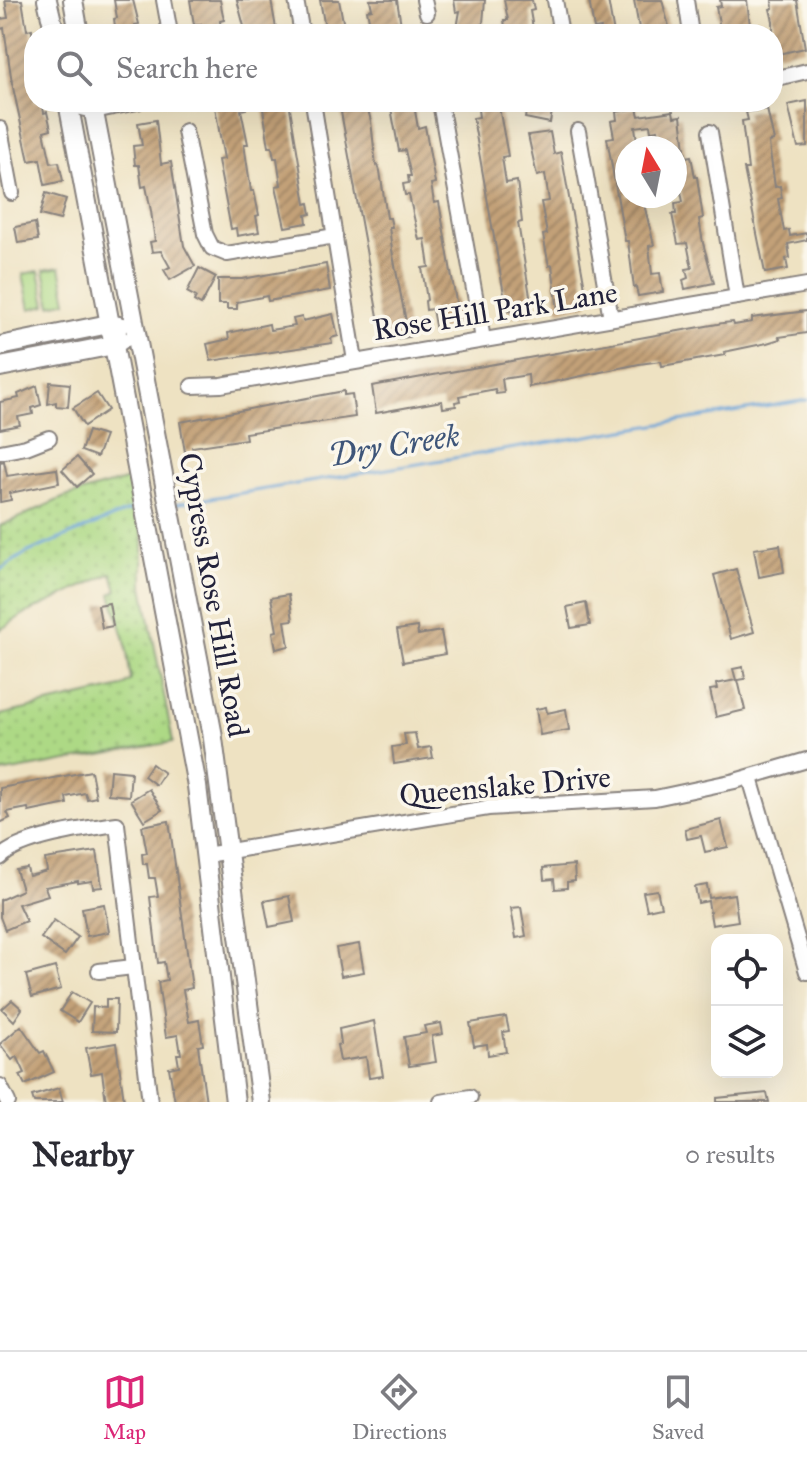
<!DOCTYPE html>
<style>
:root{--surface:#fff;--page:#f7f7f7;--text:#2b2b33;--muted:#7c7c81;--line:#e1e1e2;--accent:#db2777}
body{margin:0;font-family:"IM FELL Great Primer",serif;background:var(--page);color:var(--text)}
.controls{position:absolute;right:24px;bottom:24px;display:grid;overflow:hidden;border-radius:16px;box-shadow:0 8px 32px #0002}
.controls button{width:72px;height:72px;display:grid;place-items:center;padding:0;border:0;border-bottom:2px solid var(--line);background:var(--surface);color:var(--text);font:40px sans-serif}
.compass{position:absolute;left:615px;top:136px;width:72px;height:72px;border-radius:50%;background:var(--surface);box-shadow:0 8px 32px #0002;rotate:350deg}
.list{margin:0;padding:0;list-style:none}
h2{display:flex;justify-content:space-between;align-items:center;height:104px;margin:0;padding:0 32px;font-size:34px}
h2 small{font-size:26px;font-weight:400;color:var(--muted)}
.icon{flex:none;width:44px;height:44px;fill:none;stroke:currentColor;stroke-width:2;stroke-linecap:round;stroke-linejoin:round}
.map{position:relative;flex:none;width:807px;height:1102px;overflow:hidden}
.search{position:absolute;background:var(--surface);box-shadow:0 8px 32px #0002;left:24px;right:24px;top:24px;height:88px;display:flex;align-items:center;gap:20px;box-sizing:border-box;padding:0 28px;border-radius:32px;color:var(--muted);font-size:30px}
.sheet{height:248px;background:var(--surface)}
nav{display:flex;justify-content:space-around;align-items:center;box-sizing:border-box;height:112px;border-top:2px solid var(--line);background:var(--surface);font-size:22px;color:var(--muted)}
nav a{display:grid;justify-items:center;gap:4px}
nav .on{color:var(--accent)}
.map>svg:first-child{display:block}
</style>
<div class="map">
<svg width="807" height="1102" viewBox="0 0 807 1102">
<defs>
<pattern id="grass-dots" width="8" height="8" patternUnits="userSpaceOnUse" patternTransform="scale(2)"><rect width="8" height="8" fill="#add985"/><path d="M2 2h.1M6 6h.1" fill="none" stroke="#95ba74" stroke-width="1.8" stroke-linecap="round"/></pattern>
<pattern id="building-hatch" width="6" height="6" patternUnits="userSpaceOnUse" patternTransform="scale(2)"><rect width="6" height="6" fill="#c3a178"/><path d="M-1 1l2-2M0 6l6-6M5 7l2-2" fill="none" stroke="#9e8364"/></pattern>
</defs>
<rect width="100%" height="100%" fill="#fbf7ec"/>
<filter id="ink" filterUnits="userSpaceOnUse"><feTurbulence type="fractalNoise" baseFrequency=".0125" numOctaves="2"/><feDisplacementMap in="SourceGraphic" scale="16" xChannelSelector="R" yChannelSelector="G"/><feConvolveMatrix kernelMatrix="1 2 1 2 8 2 1 2 1" color-interpolation-filters="sRGB"/></filter>
<filter id="wash" filterUnits="userSpaceOnUse"><feTurbulence type="fractalNoise" baseFrequency=".006" numOctaves="4" result="noise"/><feDisplacementMap in="SourceGraphic" scale="32" xChannelSelector="R" yChannelSelector="G"/><feGaussianBlur stdDeviation="1.8" result="paint"/><feColorMatrix in="noise" values="0 0 0 0 0 0 0 0 0 0 0 0 0 0 0 0 0 1.4 0 .05"/><feComposite in="paint" operator="in"/></filter>
<g filter="url(#wash)">
<rect width="100%" height="100%" fill="#eee2c2"/>
<path fill="url(#grass-dots)" stroke="#687e60" stroke-width="2" d="M132,478L143,538V586L173,742L0,773V715L122,687L131,680L125,640L111,594L117,590L112,573L24,614L0,630V526L65,497Z"/>
<g fill="#add985" stroke="#687e60" stroke-width="2">
<path d="M60,267L67,301L51,305L44,270Z"/>
<path d="M39,271L46,305L30,309L23,274Z"/>
</g>
<g fill="none" stroke-linecap="round" stroke-linejoin="round">
<g stroke="#68a2d7" stroke-width="3">
<path d="M174,504L807,400"/>
<path d="M0,570L26,553L128,511L139,509"/>
</g>
</g>
<g id="blocks">
<g fill="url(#building-hatch)">
<path d="M5,0H22L27,30L32,29L34,102H42L44,113L47,112L51,129L44,131L51,163L59,162L63,181L45,185L40,159L29,161L12,83L4,28L1,29L0,23V19L8,18Z"/>
<path d="M114,0H133L139,24L135,25L136,34H113L112,27L115,26L114,19L117,18Z"/>
<path d="M190,0H220L224,20L220,21L221,34H202L201,24L194,25Z"/>
<path d="M237,0H271L277,34H246Z"/>
<path d="M320,0H339L345,32L326,34Z"/>
<path d="M370,0H397L401,25L371,30L367,10L372,9Z"/>
<path d="M454,0H485L482,34H456L460,11L456,12Z"/>
<path d="M504,0H532L534,10L530,11L534,34H506L504,20H508Z"/>
<path d="M589,0H608L614,34H600L601,28L594,29Z"/>
<path d="M634,0H662L671,34H640Z"/>
<path d="M720,0H747L751,34H721L716,7L721,6Z"/>
<path d="M772,0H797L805,48L778,54L776,48H773V21L770,9L773,8Z"/>
<path d="M807,101V146L798,147L788,105Z"/>
<path d="M238,102H245L246,109L241,110L248,144H244L251,191H254L259,215L256,216L259,232L237,236L236,228L231,229L220,171L218,160L224,159L215,107Z"/>
<path d="M262,102H289L306,204L309,203L311,214L306,215L307,223L285,227L276,186L281,185L277,158H274L272,147H269Z"/>
<path d="M347,102H366L371,121L376,166L378,165L380,171L387,218H390L392,227H389L392,250L409,337L388,340L386,332L381,333L341,112L349,111Z"/>
<path d="M477,102H498L508,156L502,157L506,183L517,181L522,222L518,223L533,314L512,317L511,310L507,311L473,118L479,117Z"/>
<path d="M528,102L553,105L550,123L525,118Z"/>
<path d="M414,105L418,128L425,126L435,183L431,184L434,203L439,202L459,319L454,320L455,327L436,331L432,309L426,310L425,301L427,300L422,268L429,267L425,239L419,240L409,195H405L403,184L409,183L408,176H411L405,150L399,151L391,108Z"/>
<path d="M637,108L639,116L673,111L674,117L681,116L686,157L691,156L695,177H697L703,218L699,219L703,243L714,283L685,289L683,280L688,278L686,269L692,268L687,243L678,244L672,214H676L675,203L683,202L678,176H675V148H661L658,130L651,131L650,125L635,127L638,148H627V196H642L654,245L649,246L652,274L660,273L663,292L638,296L636,287L634,288L628,241H625L607,138L614,137L611,121L617,120L616,112Z"/>
<path d="M767,109L774,141L769,142L770,152L775,187L780,186L782,198L778,199L784,231L789,230L790,236L807,233V240L788,244L790,258L786,259L788,269L765,273L744,169H748L742,121L748,120L746,112Z"/>
<path d="M156,120L161,164L171,162L184,246L195,266L170,280L164,270L170,267L161,251L152,252L150,242L155,241L151,211L146,186L142,187L139,165H135L133,146L142,145L138,123Z"/>
<path d="M550,132L554,154L561,152L588,305L558,311L552,265L549,266L543,235L547,234L541,202L549,201L545,174L537,176L528,135Z"/>
<path d="M46,193L66,199L60,220L40,215Z"/>
<path d="M35,223L38,240L18,243L15,227Z"/>
<path d="M326,264L330,290L268,301L267,296L237,302V309H227V304H218V279H242Z"/>
<path d="M199,268L216,277L201,305L194,301L196,297L187,292Z"/>
<path d="M807,311V333L779,337L780,339L767,343L724,352L725,355L662,366L661,361L639,364L529,387L528,375L502,379L504,393L496,394L495,389L459,396L460,401L455,402L456,406L443,408L442,401L376,413L372,386L723,323L733,322L734,325L752,322V318Z"/>
<path d="M333,314L338,336L331,338L332,343L211,361L207,344L229,339L228,333L269,324L270,330L295,326L293,319L302,317L303,321Z"/>
<path d="M50,382L70,384L68,407L56,406V402L48,404Z"/>
<path d="M37,386L41,405L32,408L33,414L18,417L20,425L0,429V402L19,398L18,394Z"/>
<path d="M344,391V395L352,394L355,417L245,433L246,439L192,447L193,451L185,452L180,422Z"/>
<path d="M97,393L108,410L84,426L73,408Z"/>
<path d="M88,431L105,436L97,457L81,451Z"/>
<path d="M77,457L92,474L77,487L62,470Z"/>
<path d="M4,461L7,476L57,469L59,483L10,493L11,500L0,502V462Z"/>
<path d="M780,545L784,572L759,577L754,549Z"/>
<path d="M736,569L754,632L731,639L714,575Z"/>
<path d="M289,594L293,620L285,621L289,646L276,649L273,632L277,631L271,597Z"/>
<path d="M109,603L113,626L102,628L98,605Z"/>
<path d="M586,603L590,625L571,628L567,607Z"/>
<path d="M417,627L418,635L441,631L445,654L403,662L397,630Z"/>
<path d="M743,667L745,679L738,680L745,710L716,717L710,690L717,689L716,684L736,680L733,669Z"/>
<path d="M546,707L547,713L566,709L569,730L540,735L536,709Z"/>
<path d="M415,733L418,749L431,747L433,758L394,764L392,747L406,745L404,734Z"/>
<path d="M152,764L164,773L156,785L144,776Z"/>
<path d="M110,770L131,772L129,796L108,794Z"/>
<path d="M91,771L96,797L87,799L85,793L66,797L67,804L29,812L28,808L7,812L10,818L0,823V788Z"/>
<path d="M149,789L162,810L144,821L131,800Z"/>
<path d="M721,820L728,847L705,852L701,836L687,839L685,829Z"/>
<path d="M169,821L192,988L183,990L189,1022L199,1020L203,1045L198,1046L206,1102H175L169,1068L179,1066L177,1054H181L178,1035L166,1037L158,982L167,980L164,962L158,963L150,897L158,896L155,878H149L147,864H143L142,854L147,853L142,826Z"/>
<path d="M97,851L102,887L93,888L92,881L78,883V881L45,887L48,895L18,904L26,921L5,930L0,917V900L22,890L16,870L27,868L29,876L47,871L45,859Z"/>
<path d="M574,865L575,881L567,882V888L555,889L554,879L544,880L543,868Z"/>
<path d="M707,885L709,898L734,894L738,921L712,925L708,901L698,903L695,887Z"/>
<path d="M657,890L661,907L647,910L643,892Z"/>
<path d="M289,896L294,922L269,927L264,901Z"/>
<path d="M104,904L109,932L87,936L82,908Z"/>
<path d="M521,907L526,936L516,938L511,908Z"/>
<path d="M54,920L78,937L65,955L41,938Z"/>
<path d="M359,944L364,972L341,976L336,948Z"/>
<path d="M55,967L61,989L32,997L26,975Z"/>
<path d="M72,992L90,1003L78,1022L60,1011Z"/>
<path d="M106,999H117L116,1032L92,1031L93,1007L106,1008Z"/>
<path d="M12,1000L22,1009L14,1021L2,1009Z"/>
<path d="M506,1017L509,1031L503,1032L506,1052L488,1055L487,1044L474,1046L470,1023Z"/>
<path d="M374,1021L383,1076L369,1078L366,1057L340,1061L337,1045L341,1044L339,1029Z"/>
<path d="M441,1023L443,1034L432,1036L436,1062L409,1066L404,1037L426,1033L424,1026Z"/>
<path d="M21,1026L40,1053L44,1051L54,1072L25,1085L20,1075L25,1073L17,1056L12,1060L0,1044Z"/>
<path d="M116,1043L124,1100L106,1102L102,1072L91,1074L86,1048Z"/>
<path d="M59,1088L63,1102H34L32,1096Z"/>
<path d="M767,1093L769,1102H717V1098Z"/>
</g>
</g>
</g>
<g filter="url(#ink)">
<use href="#blocks" fill-opacity="0" stroke="#88827e" stroke-width="2"/>
<g fill="none" stroke-linecap="round" stroke-linejoin="round">
<defs>
<g id="minor">
<path d="M164,0L170,33"/>
<path d="M296,0L302,34"/>
<path d="M424,0L427,13"/>
<path d="M555,0L561,34"/>
<path d="M686,0L691,34"/>
<path d="M773,79L807,71"/>
<path d="M313,102L355,361"/>
<path d="M440,103L483,339"/>
<path d="M69,105L94,111L137,102"/>
<path d="M0,129L12,193"/>
<path d="M185,131L205,234L212,248L227,254L335,236"/>
<path d="M578,131L611,318"/>
<path d="M710,132L737,297"/>
<path d="M192,386L221,385L807,285"/>
<path d="M0,452L26,447L49,438"/>
<path d="M750,778L807,972"/>
<path d="M206,855L488,808L655,798L735,781L807,760"/>
<path d="M0,858C20,837 88,828 117,824L150,1102"/>
<path d="M99,971L133,967"/>
<path d="M0,1086L8,1102"/>
<path d="M441,1102L470,1097"/>
</g>
<g id="major">
<path d="M47,0L55,34"/>
<path d="M73,0L79,34"/>
<path d="M68,102L197,786L235,1102"/>
<path d="M92,102L212,731L261,1102"/>
<path d="M0,346L109,324L119,326"/>
<path d="M0,367L114,345L121,340"/>
</g>
</defs>
<use href="#minor" stroke="#88827e" stroke-width="18"/>
<use href="#major" stroke="#88827e" stroke-width="22"/>
<use href="#minor" stroke="#fff" stroke-width="14"/>
<use href="#major" stroke="#fff" stroke-width="18"/>
</g>
</g>
<g text-anchor="middle" stroke-width="7" stroke-linejoin="round" paint-order="stroke">
<g font-size="30" fill="#22223b" stroke="#fbf7ec">
<text transform="translate(495 311) rotate(-9)" y="10">Rose Hill Park Lane</text>
<text transform="translate(214 595) rotate(80)" y="10">Cypress Rose Hill Road</text>
<text transform="translate(505 786) rotate(-5)" y="10">Queenslake Drive</text>
</g>
<g font-size="32" font-style="italic" fill="#3e5579" stroke="#fbf7ec">
<text transform="translate(394 445) rotate(-9)" y="11">Dry Creek</text>
</g>
</g>
</svg>
<div class="controls">
<button><svg class="icon" aria-label="locate" viewBox="0 0 24 24"><circle cx="12" cy="12" r="6"/><path d="M12 2v4M12 18v4M2 12h4M18 12h4"/></svg></button>
<button><svg class="icon" aria-label="layers" viewBox="0 0 24 24"><path d="M12 4l9 5-9 5-9-5zM3 14l9 5 9-5"/></svg></button>
</div>
<svg class="compass" viewBox="-18 -18 36 36"><path d="M0-13l5 13h-10z" fill="#e53935"/><path d="M0 13l5-13h-10z" fill="#7c7c81"/></svg>
<div class="search"><svg class="icon" aria-label="search" viewBox="0 0 24 24"><circle cx="10" cy="10" r="6"/><path d="M15 15l6 6"/></svg>Search here</div>
</div>
<section class="sheet">
<h2>Nearby<small>0 results</small></h2>
<ul class="list">
</ul>
</section>
<nav>
<a class="on"><svg class="icon" aria-label="map" viewBox="0 0 24 24"><path d="M3 6l6-2 6 2 6-2v14l-6 2-6-2-6 2zM9 4v14M15 6v14"/></svg>Map</a>
<a><svg class="icon" aria-label="directions" viewBox="0 0 24 24"><path d="M12 3l9 9-9 9-9-9zM9 14v-3h6M13 9l2 2-2 2"/></svg>Directions</a>
<a><svg class="icon" aria-label="saved" viewBox="0 0 24 24"><path d="M7 4h10v16l-5-4-5 4z"/></svg>Saved</a>
</nav>
